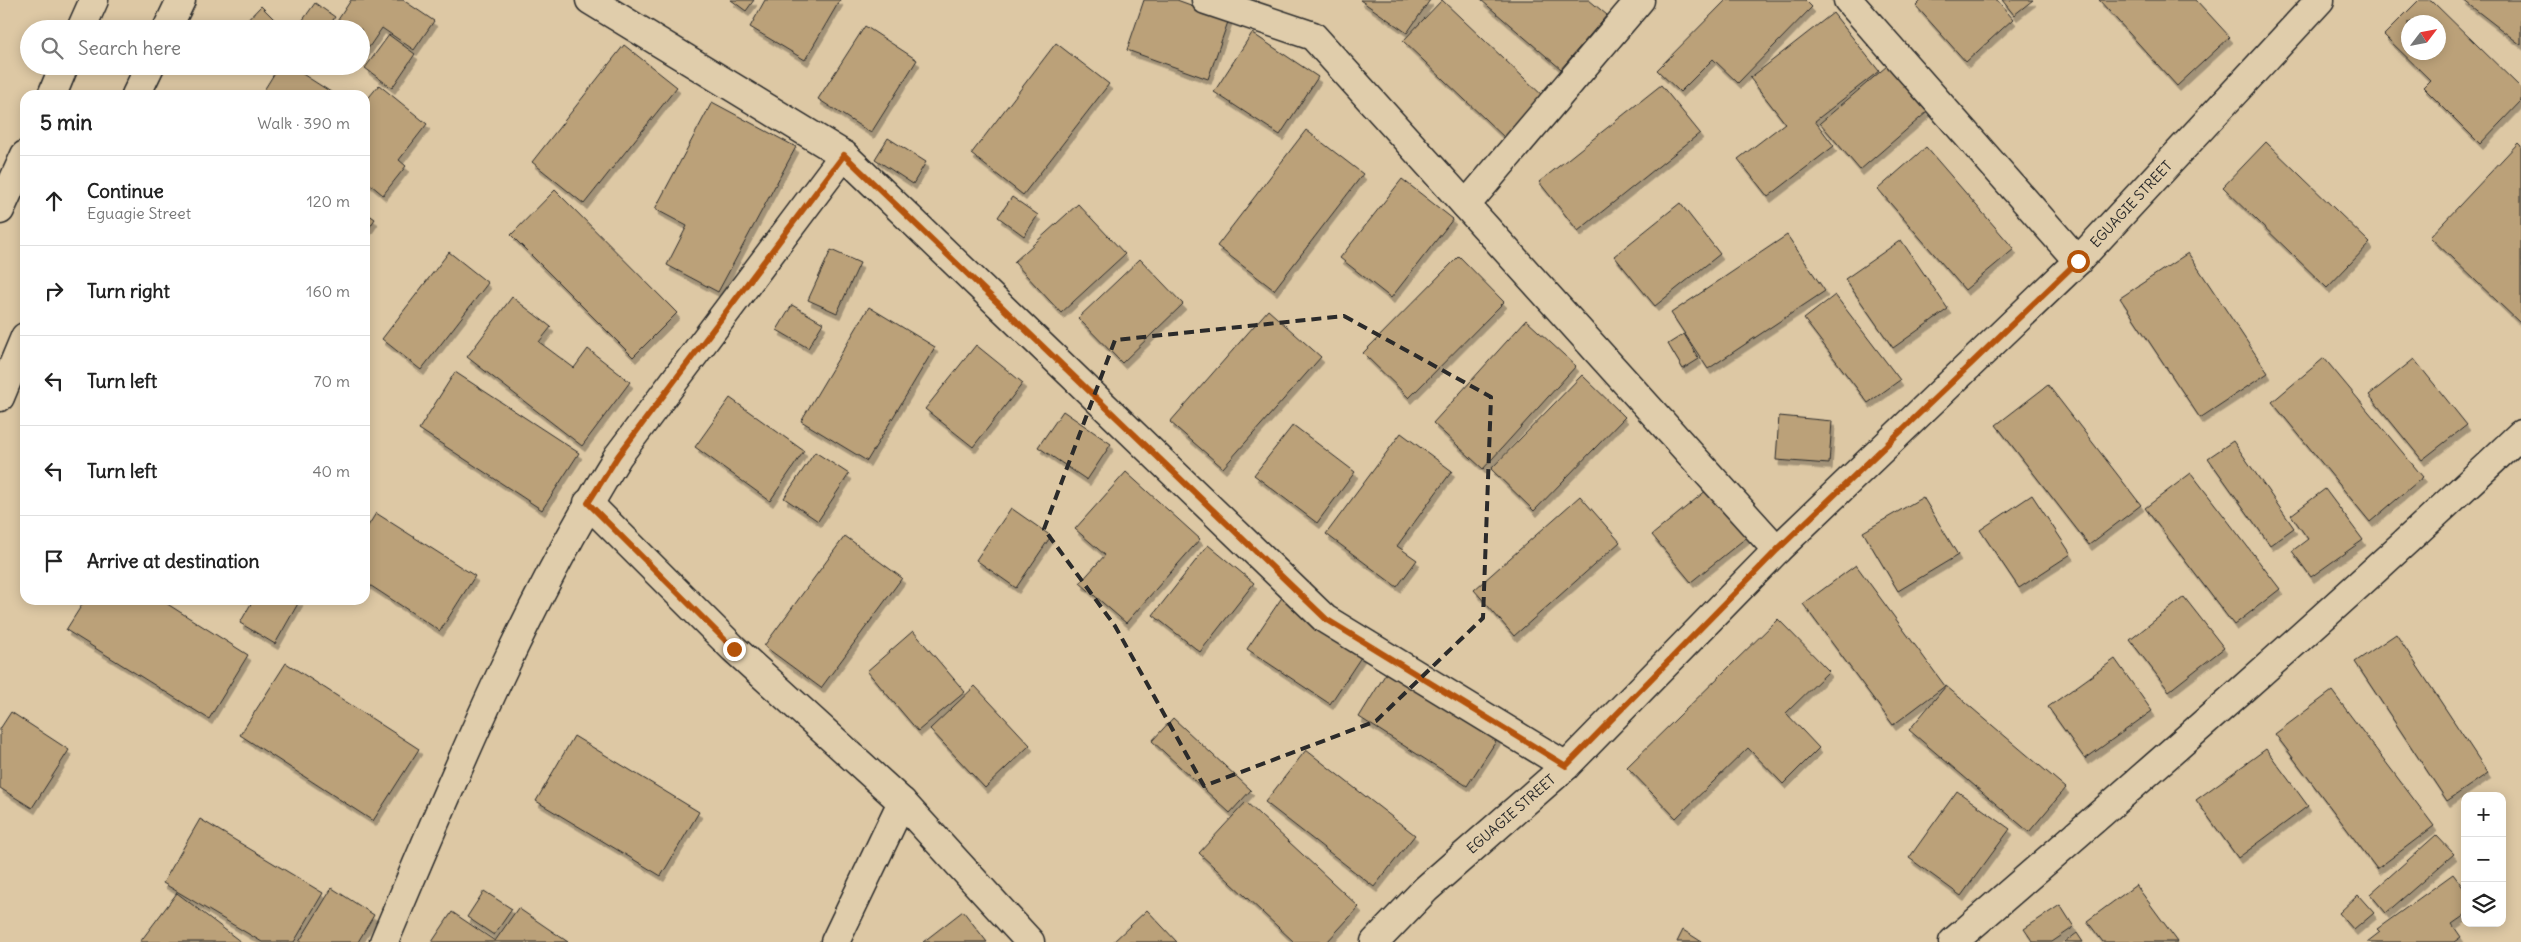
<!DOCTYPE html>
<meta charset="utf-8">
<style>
:root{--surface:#fff;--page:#f6f6f6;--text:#222;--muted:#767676;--line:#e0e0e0}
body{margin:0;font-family:Delius,sans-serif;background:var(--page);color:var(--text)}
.controls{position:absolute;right:15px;bottom:15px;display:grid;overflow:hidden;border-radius:10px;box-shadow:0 2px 12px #0003}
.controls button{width:45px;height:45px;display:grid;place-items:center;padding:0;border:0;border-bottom:1px solid var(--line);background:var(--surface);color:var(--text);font:25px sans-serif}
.compass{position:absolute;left:2401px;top:15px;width:45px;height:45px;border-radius:50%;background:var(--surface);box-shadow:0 2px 12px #0003;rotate:58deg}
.stop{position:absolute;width:15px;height:15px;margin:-11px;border:4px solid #b45309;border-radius:50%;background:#fff}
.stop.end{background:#b45309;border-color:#fff;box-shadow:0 1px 5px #0008}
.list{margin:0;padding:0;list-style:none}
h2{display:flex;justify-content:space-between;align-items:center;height:65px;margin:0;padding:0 20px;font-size:21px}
h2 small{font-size:16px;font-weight:400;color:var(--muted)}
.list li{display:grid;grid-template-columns:32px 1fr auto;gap:15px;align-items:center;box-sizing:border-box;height:90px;padding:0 20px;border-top:1px solid var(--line)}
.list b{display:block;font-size:19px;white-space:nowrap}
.list p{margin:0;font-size:16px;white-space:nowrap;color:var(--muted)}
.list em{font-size:16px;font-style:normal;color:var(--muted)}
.icon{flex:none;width:28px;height:28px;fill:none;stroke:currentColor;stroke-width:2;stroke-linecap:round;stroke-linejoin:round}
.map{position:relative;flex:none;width:2521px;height:942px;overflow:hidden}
.search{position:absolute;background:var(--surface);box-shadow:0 2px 12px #0003;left:20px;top:20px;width:350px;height:55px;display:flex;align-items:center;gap:12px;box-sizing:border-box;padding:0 18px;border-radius:28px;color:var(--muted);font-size:19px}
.panel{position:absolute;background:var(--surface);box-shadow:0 2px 12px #0003;left:20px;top:90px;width:350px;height:515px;border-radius:15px}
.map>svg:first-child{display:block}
</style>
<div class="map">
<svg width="2521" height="942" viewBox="0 0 2521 942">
<defs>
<filter id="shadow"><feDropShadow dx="3" dy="5.5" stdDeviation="0" flood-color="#0004"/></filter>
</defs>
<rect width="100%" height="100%" fill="#ddc8a4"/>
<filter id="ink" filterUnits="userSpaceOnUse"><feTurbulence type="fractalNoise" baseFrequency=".02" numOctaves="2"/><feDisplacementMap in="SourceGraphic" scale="10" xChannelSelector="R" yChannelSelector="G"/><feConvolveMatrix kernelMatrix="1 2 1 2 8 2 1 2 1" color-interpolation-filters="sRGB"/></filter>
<g filter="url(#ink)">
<g fill="#bba179" stroke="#2b2b2b" fill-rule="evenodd" filter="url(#shadow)">
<path d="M351,0H403L434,21L414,50L382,28L361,59V29H332Z"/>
<path d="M731,0H754L746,11Z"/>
<path d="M765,0H840L805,60L750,27Z"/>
<path d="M1144,0H1177L1229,19L1208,79L1127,50Z"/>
<path d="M1360,0H1430L1407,33Z"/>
<path d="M1442,0L1545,98L1506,139L1403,41Z"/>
<path d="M1481,0H1589L1607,15L1561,69Z"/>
<path d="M1726,0H1805L1812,7L1738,83L1713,59L1680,92L1657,70Z"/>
<path d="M1922,0H1997L2013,19L1966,62L1916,6Z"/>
<path d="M2002,0H2033L2014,15Z"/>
<path d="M2099,0H2196L2230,37L2177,86Z"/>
<path d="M2419,0H2431L2521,88V101L2480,144L2423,87L2430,80L2384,35ZM2408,22H2438V52H2408Z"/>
<path d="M2463,0H2521V45Z"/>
<path d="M315,3L335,17L327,29H306L300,24Z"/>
<path d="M261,6L284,29H239Z"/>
<path d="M1833,13L1879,71L1815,121L1834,146L1768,197L1738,159L1785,123L1750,78Z"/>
<path d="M865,26L917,60L871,133L818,99Z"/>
<path d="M1252,33L1318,77L1280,135L1214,92Z"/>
<path d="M389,35L415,54L392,88L365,68Z"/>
<path d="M1056,43L1109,84L1023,195L971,154Z"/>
<path d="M624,45L677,87L584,204L532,162Z"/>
<path d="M279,66H290L334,94L261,95Z"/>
<path d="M1887,66L1927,112L1860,170L1820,123Z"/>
<path d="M379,85L427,124L399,160L406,166L383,195L365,180V102Z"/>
<path d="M1661,85L1700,133L1578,231L1539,182Z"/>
<path d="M712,102L796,147L718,292L667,265L687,226L655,209Z"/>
<path d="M1306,130L1363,174L1274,290L1217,246Z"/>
<path d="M888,138L926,162L913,184L875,159Z"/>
<path d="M2266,142L2370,243L2327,288L2223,187Z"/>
<path d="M2518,143L2521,146V324L2430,237Z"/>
<path d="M1926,147L2014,249L1965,290L1878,189Z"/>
<path d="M1402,179L1453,219L1391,298L1340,258Z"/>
<path d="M555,190L677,313L633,357L511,235Z"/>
<path d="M1012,197L1038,215L1024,236L998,217Z"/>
<path d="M1680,203L1720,254L1655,306L1614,256Z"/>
<path d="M1078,204L1125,254L1061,313L1014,262Z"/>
<path d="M365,212L375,219L365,234Z"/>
<path d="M1787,235L1825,291L1708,369L1671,313Z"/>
<path d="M1901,240L1948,309L1893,348L1845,279Z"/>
<path d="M831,250L860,263L837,313L808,300Z"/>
<path d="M449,252L488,283L421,370L382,339Z"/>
<path d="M2188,253L2268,373L2200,418L2120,298Z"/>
<path d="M1459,256L1504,302L1409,398L1363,353Z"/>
<path d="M1140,259L1183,304L1122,363L1078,318Z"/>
<path d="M1835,295L1900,380L1868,403L1804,319Z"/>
<path d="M512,297L551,327L539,342L574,368L588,349L630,382L582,446L467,357Z"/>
<path d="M792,305L823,323L808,348L777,330Z"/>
<path d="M869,307L935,347L867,461L801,421Z"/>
<path d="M1268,310L1321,357L1223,468L1170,422Z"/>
<path d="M1526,320L1576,366L1483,469L1433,423Z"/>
<path d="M1684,334L1699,359L1683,369L1668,344Z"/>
<path d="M976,345L1023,383L973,447L925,409Z"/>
<path d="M2324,358L2423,477L2370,522L2272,402Z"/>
<path d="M2414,359L2467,425L2422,460L2369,395Z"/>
<path d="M455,372L579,453L542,510L419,429Z"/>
<path d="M1582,375L1625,417L1534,511L1491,469Z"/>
<path d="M2048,385L2141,505L2089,545L1996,425Z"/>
<path d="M730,398L804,451L770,501L695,447Z"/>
<path d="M1063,411L1111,444L1087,480L1038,447Z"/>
<path d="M1779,416L1832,421L1829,464L1776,460Z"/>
<path d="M1293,425L1355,472L1317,523L1254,475Z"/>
<path d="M1401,433L1452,471L1397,546L1417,560L1397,587L1326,534Z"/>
<path d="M2233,441L2294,528L2270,545L2208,458Z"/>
<path d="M815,452L849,474L818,521L784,498Z"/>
<path d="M1126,472L1200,539L1126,623L1080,583L1105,555L1075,529Z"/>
<path d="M2191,473L2280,589L2234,625L2145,508Z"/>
<path d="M1713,485L1752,533L1691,582L1652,535Z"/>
<path d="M2325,489L2363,540L2311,577L2292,551L2308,539L2291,515Z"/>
<path d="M2032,495L2071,554L2019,588L1980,530Z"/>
<path d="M1580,496L1620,542L1514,636L1474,590Z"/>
<path d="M1923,497L1958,555L1898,591L1863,532Z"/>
<path d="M1011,508L1051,536L1016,588L976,560Z"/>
<path d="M376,513L475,576L440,631L365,582V531Z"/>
<path d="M845,536L902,578L821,688L764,646Z"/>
<path d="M1208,545L1254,583L1200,652L1153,615Z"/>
<path d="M1856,565L1945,686L1893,725L1803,604Z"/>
<path d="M1283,596L1365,651L1330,704L1247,649Z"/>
<path d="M2184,597L2224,648L2169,691L2130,640Z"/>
<path d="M85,600H161L248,655L209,719L66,630Z"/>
<path d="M253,600H300L275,644L240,623Z"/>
<path d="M1778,619L1829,671L1786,713L1819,748L1783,784L1748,748L1676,818L1627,767Z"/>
<path d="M913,631L965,692L918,731L867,671Z"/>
<path d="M2396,634L2488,773L2447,801L2355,662Z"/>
<path d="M2115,659L2152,711L2085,759L2048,707Z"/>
<path d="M1393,662L1502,732L1467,786L1359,717Z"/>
<path d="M286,663L419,749L373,821L240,735Z"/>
<path d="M975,686L1030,745L985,788L930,729Z"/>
<path d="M1946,686L2066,788L2029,832L1909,730Z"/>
<path d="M2332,691L2434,826L2377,869L2275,734Z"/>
<path d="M11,712L69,750L32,808L0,788V729Z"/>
<path d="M1173,718L1251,790L1230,813L1152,741Z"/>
<path d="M574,736L699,812L661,876L536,801Z"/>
<path d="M2266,749L2308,806L2238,858L2196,800Z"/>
<path d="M1306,750L1415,835L1374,887L1265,802Z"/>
<path d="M1957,791L2010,829L1961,896L1909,858Z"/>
<path d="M1246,802L1359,907L1327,942H1294L1199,853Z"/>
<path d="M200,819L323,893L294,942H262L163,883Z"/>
<path d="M2436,835L2454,854L2386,913L2370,894Z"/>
<path d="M2453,874L2465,890V915L2452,924L2461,937L2454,942H2367L2380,932L2377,929Z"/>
<path d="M2136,885L2178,942H2103L2087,921Z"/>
<path d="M332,888L374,915L358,942H299Z"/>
<path d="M484,891L512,909L494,935L467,917Z"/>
<path d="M177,893L241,942H140Z"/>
<path d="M2358,895L2374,913L2354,930L2339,913Z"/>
<path d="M2060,905L2074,927L2052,942H2033L2024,929Z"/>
<path d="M518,908L568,942H432L452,912L495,941Z"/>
<path d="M1147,910L1177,942H1113Z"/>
<path d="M963,911L987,942H923Z"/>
<path d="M1683,930L1702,942H1677Z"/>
<path d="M2077,933L2083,942H2065Z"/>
</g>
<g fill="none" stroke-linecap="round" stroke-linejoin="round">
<defs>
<g id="minor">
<path d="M590,0L844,155L1325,619L1566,766"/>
<path d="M1206,0L1313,36L1777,550"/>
<path d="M1848,0L2078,261"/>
<path d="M1466,205L1640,0"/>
<path d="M588,503L734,649L902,802L1030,942"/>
<path d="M384,942C454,777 523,608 618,456L844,155"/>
<path d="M835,942L902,802"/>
<path d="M1375,942L1426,889L1566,766L1777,550L2078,261L2320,0"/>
<path d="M1953,942C2145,776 2337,609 2521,434"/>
</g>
<g id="primary">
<path d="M81,29L94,0"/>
<path d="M167,29L181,0"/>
<path d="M52,95L64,66"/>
<path d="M136,95L150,66"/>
<path d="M0,210L25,155"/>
<path d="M0,397L25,337"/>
</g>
</defs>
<use href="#minor" stroke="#2b2b2b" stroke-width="31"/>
<use href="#primary" stroke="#2b2b2b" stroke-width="31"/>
<use href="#minor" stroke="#e0cdab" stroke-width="28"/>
<use href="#primary" stroke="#e0cdab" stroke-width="28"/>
</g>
</g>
<g fill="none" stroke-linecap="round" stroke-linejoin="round" filter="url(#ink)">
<path stroke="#b45309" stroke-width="6" d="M734,649L588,503L618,456L844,155L1326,619L1566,766L1777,550L2078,261"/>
</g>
<path fill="none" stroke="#2b2b2b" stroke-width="4" stroke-dasharray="10 6" stroke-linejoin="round" d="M1344,316L1491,397L1483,618L1376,721L1204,786L1115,626L1044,529L1115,340Z"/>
<g text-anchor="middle" stroke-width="4.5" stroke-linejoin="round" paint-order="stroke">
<g font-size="14" fill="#2b2b2b" stroke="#e0cdab">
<text transform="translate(2131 204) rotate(-47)" y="5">EGUAGIE STREET</text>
<text transform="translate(1511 814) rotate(-41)" y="5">EGUAGIE STREET</text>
</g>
</g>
</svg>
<div class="controls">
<button>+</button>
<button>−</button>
<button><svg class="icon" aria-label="layers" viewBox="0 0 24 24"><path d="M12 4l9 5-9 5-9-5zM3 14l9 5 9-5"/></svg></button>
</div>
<svg class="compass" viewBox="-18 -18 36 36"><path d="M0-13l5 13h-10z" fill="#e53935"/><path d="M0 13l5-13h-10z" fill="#767676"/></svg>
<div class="stop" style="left:2078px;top:261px"></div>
<div class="stop end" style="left:734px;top:649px"></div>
<div class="search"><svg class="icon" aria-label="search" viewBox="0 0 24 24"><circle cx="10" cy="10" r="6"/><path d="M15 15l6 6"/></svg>Search here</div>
<section class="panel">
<h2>5 min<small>Walk · 390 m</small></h2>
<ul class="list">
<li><svg class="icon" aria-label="ahead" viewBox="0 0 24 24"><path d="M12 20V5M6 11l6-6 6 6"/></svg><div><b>Continue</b><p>Eguagie Street</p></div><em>120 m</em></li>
<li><svg class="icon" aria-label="right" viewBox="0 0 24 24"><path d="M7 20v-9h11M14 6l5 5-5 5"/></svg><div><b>Turn right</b></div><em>160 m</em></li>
<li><svg class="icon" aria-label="left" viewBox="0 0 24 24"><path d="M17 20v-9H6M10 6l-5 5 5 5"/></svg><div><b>Turn left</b></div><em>70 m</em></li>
<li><svg class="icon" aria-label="left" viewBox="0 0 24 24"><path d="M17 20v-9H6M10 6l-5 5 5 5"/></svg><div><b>Turn left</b></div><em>40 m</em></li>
<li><svg class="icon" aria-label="arrive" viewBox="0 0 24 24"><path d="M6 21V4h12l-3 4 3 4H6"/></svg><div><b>Arrive at destination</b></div></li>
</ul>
</section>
</div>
